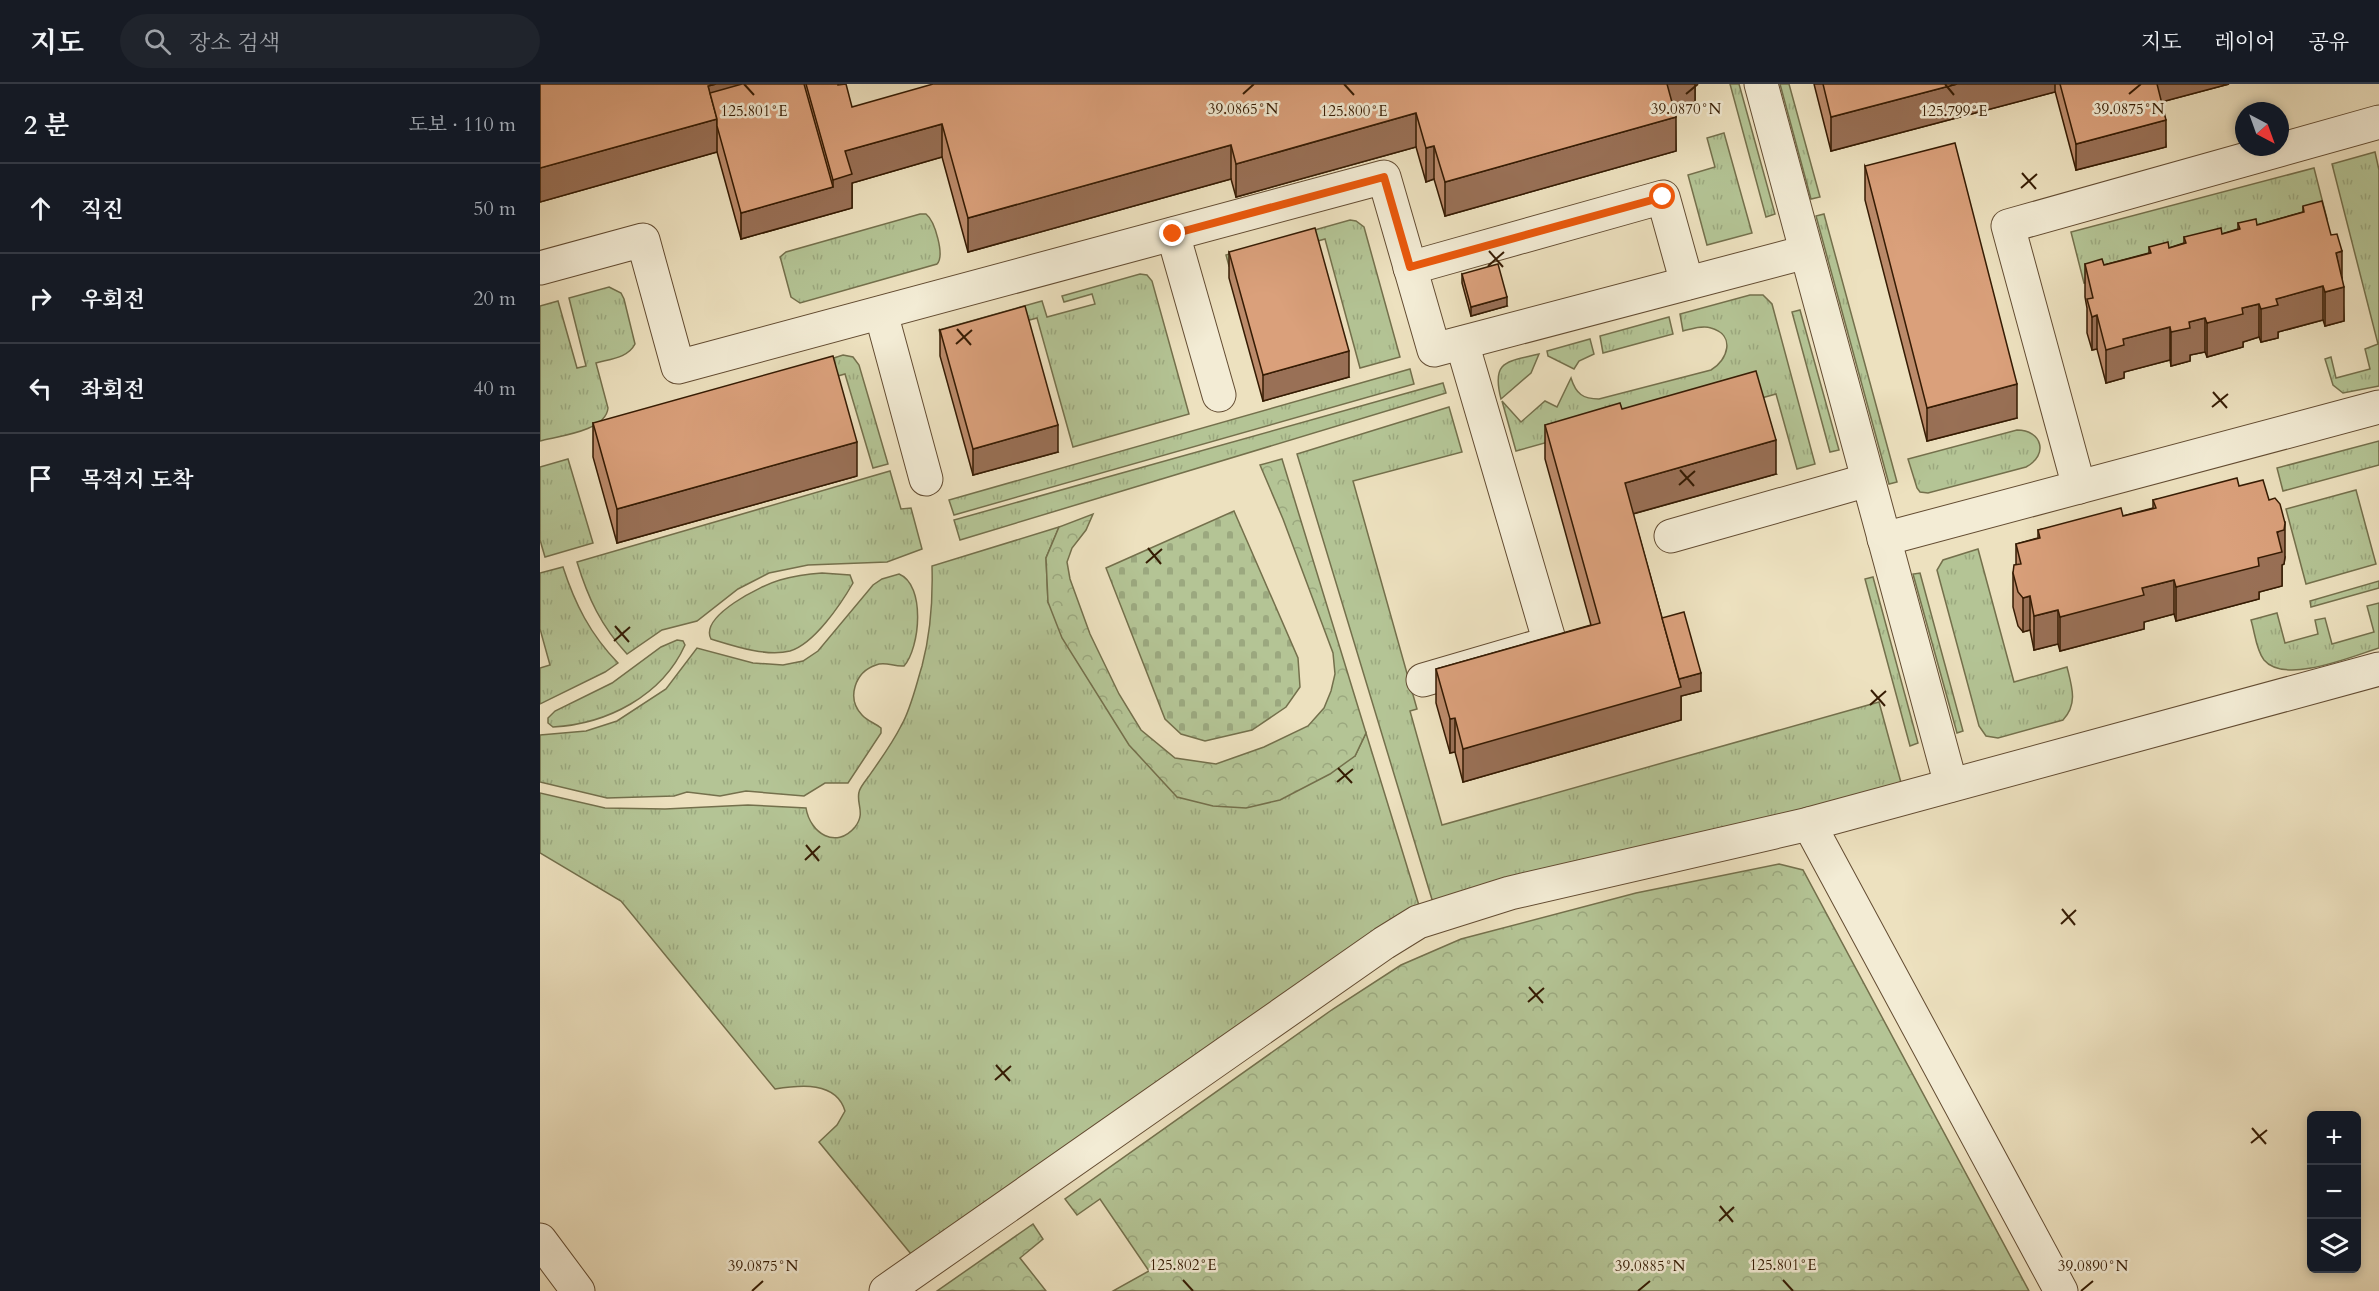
<!DOCTYPE html>
<html lang="ko">
<meta charset="utf-8">
<style>
:root{--surface:#171b24;--page:#20242c;--text:#f1f3f6;--muted:#9ea1a6;--line:#363941}
body{margin:0;font-family:Cardo,"Noto Serif KR",serif;background:var(--page);color:var(--text)}
.controls{position:absolute;right:18px;bottom:18px;display:grid;overflow:hidden;border-radius:9px;box-shadow:0 3px 9px #0003}
.controls button{width:54px;height:54px;display:grid;place-items:center;padding:0;border:0;border-bottom:2px solid var(--line);background:var(--surface);color:var(--text);font:30px sans-serif}
.compass{position:absolute;left:1695px;top:18px;width:54px;height:54px;border-radius:50%;background:var(--surface);box-shadow:0 3px 9px #0003;rotate:139deg}
.stop{position:absolute;width:18px;height:18px;margin:-14px;border:4px solid #ea580c;border-radius:50%;background:#fff}
.stop.end{background:#ea580c;border-color:#fff;box-shadow:0 2px 6px #0008}
.list{margin:0;padding:0;list-style:none}
h2{display:flex;justify-content:space-between;align-items:center;height:78px;margin:0;padding:0 24px;font-size:26px}
h2 small{font-size:20px;font-weight:400;color:var(--muted)}
.list li{display:grid;grid-template-columns:39px 1fr auto;gap:18px;align-items:center;box-sizing:border-box;height:90px;padding:0 24px;border-top:2px solid var(--line)}
.list b{display:block;font-size:22px;white-space:nowrap}
.list em{font-size:20px;font-style:normal;color:var(--muted)}
.icon{flex:none;width:33px;height:33px;fill:none;stroke:currentColor;stroke-width:2;stroke-linecap:round;stroke-linejoin:round}
.map{position:relative;flex:none;width:1839px;height:1207px;overflow:hidden}
header{display:flex;align-items:center;gap:36px;box-sizing:border-box;height:84px;padding:0 30px;background:var(--surface);border-bottom:2px solid var(--line)}
header strong{font-size:28px}
nav{display:flex;gap:33px;margin-inline-start:auto;font-size:21px}
.search{width:420px;height:54px;background:var(--page);display:flex;align-items:center;gap:15px;box-sizing:border-box;padding:0 21px;border-radius:33px;color:var(--muted);font-size:22px}
main{display:flex}
aside{flex:1;background:var(--surface)}
.map>svg:first-child{display:block}
</style>
<header>
<strong>지도</strong>
<div class="search"><svg class="icon" aria-label="search" viewBox="0 0 24 24"><circle cx="10" cy="10" r="6"/><path d="M15 15l6 6"/></svg>장소 검색</div>
<nav><a>지도</a><a>레이어</a><a>공유</a></nav>
</header>
<main>
<aside>
<h2>2 분<small>도보 · 110 m</small></h2>
<ul class="list">
<li><svg class="icon" aria-label="ahead" viewBox="0 0 24 24"><path d="M12 20V5M6 11l6-6 6 6"/></svg><div><b>직진</b></div><em>50 m</em></li>
<li><svg class="icon" aria-label="right" viewBox="0 0 24 24"><path d="M7 20v-9h11M14 6l5 5-5 5"/></svg><div><b>우회전</b></div><em>20 m</em></li>
<li><svg class="icon" aria-label="left" viewBox="0 0 24 24"><path d="M17 20v-9H6M10 6l-5 5 5 5"/></svg><div><b>좌회전</b></div><em>40 m</em></li>
<li><svg class="icon" aria-label="arrive" viewBox="0 0 24 24"><path d="M6 21V4h12l-3 4 3 4H6"/></svg><div><b>목적지 도착</b></div></li>
</ul>
</aside>
<div class="map">
<svg width="1839" height="1207" viewBox="0 0 1839 1207">
<defs>
<pattern id="grass-tufts" width="24" height="20" patternUnits="userSpaceOnUse" patternTransform="scale(1.5)"><rect width="24" height="20" fill="#b4c495"/><path d="M3 7l-1-3M5 7V3M7 7l1-3M15 17l-1-3M17 17v-4M19 17l1-3" fill="none" stroke="#9ba87f"/></pattern>
<pattern id="forest-crowns" width="20" height="18" patternUnits="userSpaceOnUse" patternTransform="scale(1.5)"><rect width="20" height="18" fill="#b4c495"/><path d="M2 6a3 3 0 1 1 6 0M12 15a3 3 0 1 1 6 0" fill="none" stroke="#9ba87f"/></pattern>
<pattern id="cemetery-stones" width="16" height="16" patternUnits="userSpaceOnUse" patternTransform="scale(1.5)"><rect width="16" height="16" fill="#b4c495"/><path d="M2 7V4a2 2 0 0 1 4 0v3zM10 15v-3a2 2 0 0 1 4 0v3z" fill="#9ba87f"/></pattern>
</defs>
<rect width="100%" height="100%" fill="#ede1bf"/>
<filter id="stains"><feTurbulence type="fractalNoise" baseFrequency=".00333" numOctaves="4"/><feColorMatrix values="0 0 0 0 .2 0 0 0 0 .09 0 0 0 0 .02 0 0 0 .5 -.17"/></filter>
<radialGradient id="worn" r=".72"><stop offset=".6" stop-color="#630" stop-opacity="0"/><stop offset="1" stop-color="#630" stop-opacity=".3"/></radialGradient>
<g fill="url(#grass-tufts)" stroke="#74704c" stroke-width="1.5">
<path d="M1190,0H1199L1235,130L1226,133Z"/>
<path d="M1240,0H1249L1280,113L1271,115Z"/>
<path d="M1184,49L1212,149L1167,161L1148,91L1175,83L1167,54Z"/>
<path d="M1835,68L1839,86V302L1803,309L1793,301L1785,275L1791,273L1796,294L1830,285L1825,265L1838,260L1792,80Z"/>
<path d="M1774,84L1787,135L1544,199L1531,148Z"/>
<path d="M380,130H386C395,137 405,172 397,180L260,219L251,213L241,176L240,173L246,168Z"/>
<path d="M1284,130L1357,398L1349,400L1276,132Z"/>
<path d="M810,136L816,137L824,143L860,273L820,284L785,155L689,182L686,171Z"/>
<path d="M600,190L607,191L612,197L649,330L533,363L497,234L403,260L399,246L502,217L507,233L555,220L552,210L524,218L522,212Z"/>
<path d="M69,203L81,209L84,215L95,260C88,274 70,275 56,279L68,324C66,347 19,352 0,357V222L18,217L37,284L46,282L29,214Z"/>
<path d="M1210,211H1223L1232,220L1275,380L1257,385L1236,310L1099,348L1094,334L976,367L962,317L981,338L1005,317L1017,323L1031,294C1036,310 1043,315 1059,315L1171,286C1188,276 1196,251 1171,244C1162,241 1152,245 1143,247L1140,230Z"/>
<path d="M1260,226L1299,366L1290,368L1252,228Z"/>
<path d="M1129,233L1133,250L1063,269L1060,252Z"/>
<path d="M1050,255L1054,270L1039,277L1034,285L1008,272L1007,267Z"/>
<path d="M999,270L991,289L961,315C951,276 967,278 999,270Z"/>
<path d="M303,271L313,273L319,281L348,380L333,384L305,290L273,299L272,281Z"/>
<path d="M870,285L874,300L414,431L409,416Z"/>
<path d="M903,299L906,309L420,456L414,436Z"/>
<path d="M909,323L922,368L813,397L877,625L870,627L902,741L1339,618L1363,706L894,822L757,370Z"/>
<path d="M1477,346C1502,346 1509,371 1486,383L1388,409L1380,408L1377,404L1368,375Z"/>
<path d="M1839,357V381L1743,407L1737,384Z"/>
<path d="M28,375L53,459L5,473L0,456V383Z"/>
<path d="M350,387L361,425L371,424L382,465L347,478L268,481L229,489L198,505L157,537L122,546L87,570C61,542 48,514 37,478Z"/>
<path d="M1816,406L1836,480L1766,500L1746,425Z"/>
<path d="M519,443L506,474L508,518L637,712L815,672L826,649L881,828L371,1170L279,1058L297,1041L305,1027C296,997 260,1001 235,1005L81,817L0,769V709L65,724L125,725L208,721L266,724C270,749 296,766 315,743C326,729 316,720 319,708C320,703 326,696 329,692C340,676 352,660 361,642C371,625 376,601 382,582C391,548 393,516 392,482Z"/>
<path d="M1438,465L1474,598L1527,583C1532,603 1538,620 1523,636L1458,654L1446,652L1439,642L1397,486L1403,476Z"/>
<path d="M23,483C35,520 50,550 78,579L65,588L0,620V584L10,581L0,545V489Z"/>
<path d="M282,489L310,491L313,499C301,520 274,560 250,567C226,573 194,562 171,555C159,532 222,501 240,496C254,492 267,490 282,489Z"/>
<path d="M1380,489L1423,647L1417,649L1373,490Z"/>
<path d="M359,490C386,501 380,564 364,582C354,583 345,577 336,581C315,588 306,614 322,631C327,637 335,639 341,644V649L308,699H285L264,712L206,707L180,712L147,708L134,712L67,714L0,698V651L46,647L77,637L126,605L157,564L213,579L243,581L263,577L278,567L333,501L342,495Z"/>
<path d="M1333,493L1378,659L1370,662L1325,495Z"/>
<path d="M1839,497V504L1771,523L1770,517Z"/>
<path d="M1839,519V564C1813,572 1745,601 1724,576C1716,566 1715,549 1711,536L1737,529L1745,559L1778,550L1775,536L1785,534L1792,560L1834,548L1827,522Z"/>
<path d="M137,556L143,557L145,561C122,612 67,640 13,643L8,639V634L15,627L72,599L121,563Z"/>
</g>
<g fill="url(#forest-crowns)" stroke="#74704c" stroke-width="1.5">
<path d="M742,375L826,649L815,672L790,690L740,716L706,724L673,722L637,713L589,661L522,554L508,518L506,474L519,443L553,430L546,446L532,464L527,478L530,495L550,550L579,610L601,646L635,674L676,680L724,663L768,642L784,624L791,607L795,590L793,569L743,435L720,381Z"/>
<path d="M1239,780L1263,786L1489,1207H573L609,1187L560,1115L537,1131L525,1115L793,925L861,881L921,855L1096,809Z"/>
<path d="M493,1140L503,1155L480,1174L506,1207H397Z"/>
</g>
<path fill="url(#cemetery-stones)" stroke="#74704c" stroke-width="1.5" d="M694,427L758,574L760,603L746,623L712,646L665,657L641,650L625,635L566,484Z"/>
<g fill="none" stroke-linecap="round" stroke-linejoin="round">
<defs>
<g id="minor">
<path d="M1221,0L1411,701"/>
<path d="M633,150L679,311"/>
<path d="M0,184L103,156L138,283L844,93L894,266L1266,168"/>
<path d="M870,184L1123,113L1147,199"/>
<path d="M341,229L386,395"/>
<path d="M1539,403L1468,142L1839,38"/>
<path d="M1131,452L1328,396"/>
<path d="M1344,455L1839,323"/>
<path d="M883,596L1010,559L922,259"/>
<path d="M1269,740L1521,1207"/>
<path d="M0,1156L38,1207"/>
<path d="M346,1207L844,859L878,838L970,809L1269,740L1839,585"/>
</g>
</defs>
<use href="#minor" stroke="#634c32" stroke-width="35"/>
<use href="#minor" stroke="#f3ecd5" stroke-width="33"/>
</g>
<g fill="#bb8a6a" stroke="#351b03" stroke-width="1.5">
<path d="M0,0H298L312,23L1155,0V22L1135,28L1136,67L905,132L894,95L886,98L876,63L696,113L691,95L428,168L402,73L312,99V124L201,155L177,68L0,118Z"/>
<path d="M1274,0H1689L1621,18L1626,63L1536,86L1515,7V8L1291,67Z"/>
<path d="M1325,82L1477,334L1387,357L1325,116Z"/>
<path d="M1763,122L1802,194L1804,237L1785,242L1783,236L1738,248V254L1721,258L1719,253L1703,258V263L1667,273L1665,268L1650,271V277L1631,282L1630,276L1584,288V294L1566,299L1557,265L1552,266L1547,249V224L1545,213V180L1564,181L1609,169V163L1629,164L1644,159V153L1682,150L1698,145V139L1717,141L1763,128Z"/>
<path d="M689,168L809,293L723,317L689,194Z"/>
<path d="M922,190L967,222L931,232L922,199Z"/>
<path d="M400,246L518,368L433,391L400,272Z"/>
<path d="M1082,325L1236,390L1093,430L1122,534L1161,607L1141,612V636L923,698L915,668L910,669L896,619V585L1051,541L1005,375V341Z"/>
<path d="M53,339L317,392L77,459L53,373Z"/>
<path d="M1699,402L1745,473L1744,480L1742,481V502L1719,508V515L1636,537L1634,530L1604,538V545L1520,567L1518,560L1494,566L1490,546L1483,548L1478,542L1473,523V489L1476,481V460L1498,454V446L1583,432L1613,424V416Z"/>
</g>
<g fill="#997056" stroke="#351b03" stroke-width="1.5">
<path d="M176,0H259L175,34L168,2Z"/>
<path d="M1126,0H1155V22L1126,30Z"/>
<path d="M1417,0H1515V8L1291,67V33Z"/>
<path d="M1614,0H1689L1614,20Z"/>
<path d="M876,29V63L696,113V80Z"/>
<path d="M1136,33V67L905,132V98Z"/>
<path d="M177,35V68L0,118V84Z"/>
<path d="M1626,36V63L1536,86V60Z"/>
<path d="M402,40V73L312,99V124L201,155V129L293,103V96L305,67Z"/>
<path d="M691,61V95L428,168V134Z"/>
<path d="M894,62V95L886,98V64Z"/>
<path d="M1802,167V201L1796,169Z"/>
<path d="M1783,202V236L1738,248V254L1721,258V225L1736,215Z"/>
<path d="M1804,203V237L1785,242V208Z"/>
<path d="M967,213V222L931,232V223Z"/>
<path d="M1719,220V253L1703,258V263L1667,273V239L1702,224Z"/>
<path d="M1557,231V265L1552,266V233Z"/>
<path d="M1665,234V268L1650,271V277L1631,282V248L1649,238Z"/>
<path d="M1630,243V276L1584,288V294L1566,299V266L1583,255Z"/>
<path d="M809,267V293L723,317V291Z"/>
<path d="M1477,300V334L1387,357V324Z"/>
<path d="M518,341V368L433,391V365Z"/>
<path d="M1236,356V390L1085,432V399Z"/>
<path d="M317,358V392L77,459V425Z"/>
<path d="M1745,439V473L1744,480L1742,481V502L1719,508V515L1636,537V503L1718,474Z"/>
<path d="M1634,496V530L1604,538V545L1520,567V533L1602,504Z"/>
<path d="M1490,512V546L1483,548V514Z"/>
<path d="M1518,526V560L1494,566V532Z"/>
<path d="M1161,589V607L1141,612V636L923,698V665L1135,596Z"/>
<path d="M915,634V668L910,669V635Z"/>
</g>
<g fill="#daa07b" stroke="#351b03" stroke-width="1.5">
<path d="M0,0H176L168,2L177,35L0,84Z"/>
<path d="M202,0H264L293,103L201,129L177,42V35L170,9Z"/>
<path d="M266,0H298V1L306,0L312,23L393,0H1127L1136,33L905,98L894,62L886,64L876,29L696,80L691,61L428,134L402,40L305,67L312,90L293,96Z"/>
<path d="M1283,0H1417L1291,33Z"/>
<path d="M1520,0H1617L1626,36L1536,60Z"/>
<path d="M1415,59L1477,300L1387,324L1325,82Z"/>
<path d="M1782,117L1791,151L1797,150L1802,167L1796,169L1804,203L1785,208L1783,202L1736,215L1738,221L1721,225L1719,220L1702,224L1703,230L1667,239L1665,234L1649,238L1650,244L1631,248L1630,243L1583,255L1584,261L1566,266L1557,231L1552,233L1547,215L1553,214L1545,180L1562,175L1564,181L1611,169L1609,163L1628,158L1629,164L1646,159L1644,153L1681,144L1682,150L1700,145L1698,139L1716,135L1717,141L1764,128L1763,122Z"/>
<path d="M775,144L809,267L723,291L689,168Z"/>
<path d="M958,180L967,213L931,223L922,190Z"/>
<path d="M485,222L518,341L433,365L400,246Z"/>
<path d="M293,272L317,358L77,425L53,339Z"/>
<path d="M1216,287L1236,356L1085,399L1141,603L923,665L915,634L910,635L896,585L1060,539L1005,341L1080,319L1082,325Z"/>
<path d="M1697,394L1699,402L1723,396L1729,416L1735,414L1740,420L1745,439L1744,446L1737,448L1742,468L1718,474L1719,482L1636,503L1634,496L1602,504L1604,511L1520,533L1518,526L1494,532L1490,512L1483,514L1478,508L1473,489L1474,481L1481,480L1476,460L1500,454L1498,446L1581,424L1583,432L1616,424L1613,416Z"/>
<path d="M1144,528L1161,589L1139,595L1122,534Z"/>
</g>
<g fill="none" stroke-linecap="round" stroke-linejoin="round">
<path stroke="#ea580c" stroke-width="8" d="M633,150L844,93L870,183L1123,113"/>
</g>
<path fill="none" stroke="#351b03" stroke-width="2" d="M204,0L214,11M804,0L814,11M1405,0L1414,11M703,10L714,0M1146,10L1158,0M1589,10L1601,0M1482,89L1496,105M1481,104L1497,90M949,167L963,183M948,182L964,168M417,245L431,261M416,260L432,246M1673,308L1687,324M1672,323L1688,310M1140,386L1154,402M1139,401L1155,387M608,464L621,480M606,479L622,465M75,542L89,558M74,557L90,543M1331,606L1345,622M1330,621L1346,607M798,684L812,699M797,698L813,685M266,761L279,777M265,776L280,762M1522,825L1535,841M1521,840L1536,826M989,903L1003,919M988,918L1004,904M456,981L470,997M455,996L471,982M1712,1044L1726,1060M1711,1059L1727,1046M1180,1122L1193,1138M1179,1137L1194,1123M643,1196L653,1207M1243,1196L1253,1207M212,1207L223,1197M1098,1207L1110,1197M1541,1207L1553,1197"/>
<g font-size="15" text-anchor="middle" fill="#351b03" stroke="#f3ecd5" stroke-width="5" stroke-linejoin="round" paint-order="stroke">
<text x="703" y="30">39.0865°N</text>
<text x="1146" y="30">39.0870°N</text>
<text x="1589" y="30">39.0875°N</text>
<text x="814" y="32">125.800°E</text>
<text x="1414" y="32">125.799°E</text>
<text x="214" y="32">125.801°E</text>
<text x="643" y="1186">125.802°E</text>
<text x="1243" y="1186">125.801°E</text>
<text x="223" y="1187">39.0875°N</text>
<text x="1110" y="1187">39.0885°N</text>
<text x="1553" y="1187">39.0890°N</text>
</g>
<rect width="100%" height="100%" filter="url(#stains)"/>
<rect width="100%" height="100%" fill="url(#worn)"/>
</svg>
<div class="controls">
<button>+</button>
<button>−</button>
<button><svg class="icon" aria-label="layers" viewBox="0 0 24 24"><path d="M12 4l9 5-9 5-9-5zM3 14l9 5 9-5"/></svg></button>
</div>
<svg class="compass" viewBox="-18 -18 36 36"><path d="M0-13l5 13h-10z" fill="#e53935"/><path d="M0 13l5-13h-10z" fill="#9ea1a6"/></svg>
<div class="stop" style="left:1123px;top:113px"></div>
<div class="stop end" style="left:633px;top:150px"></div>
</div>
</main>
